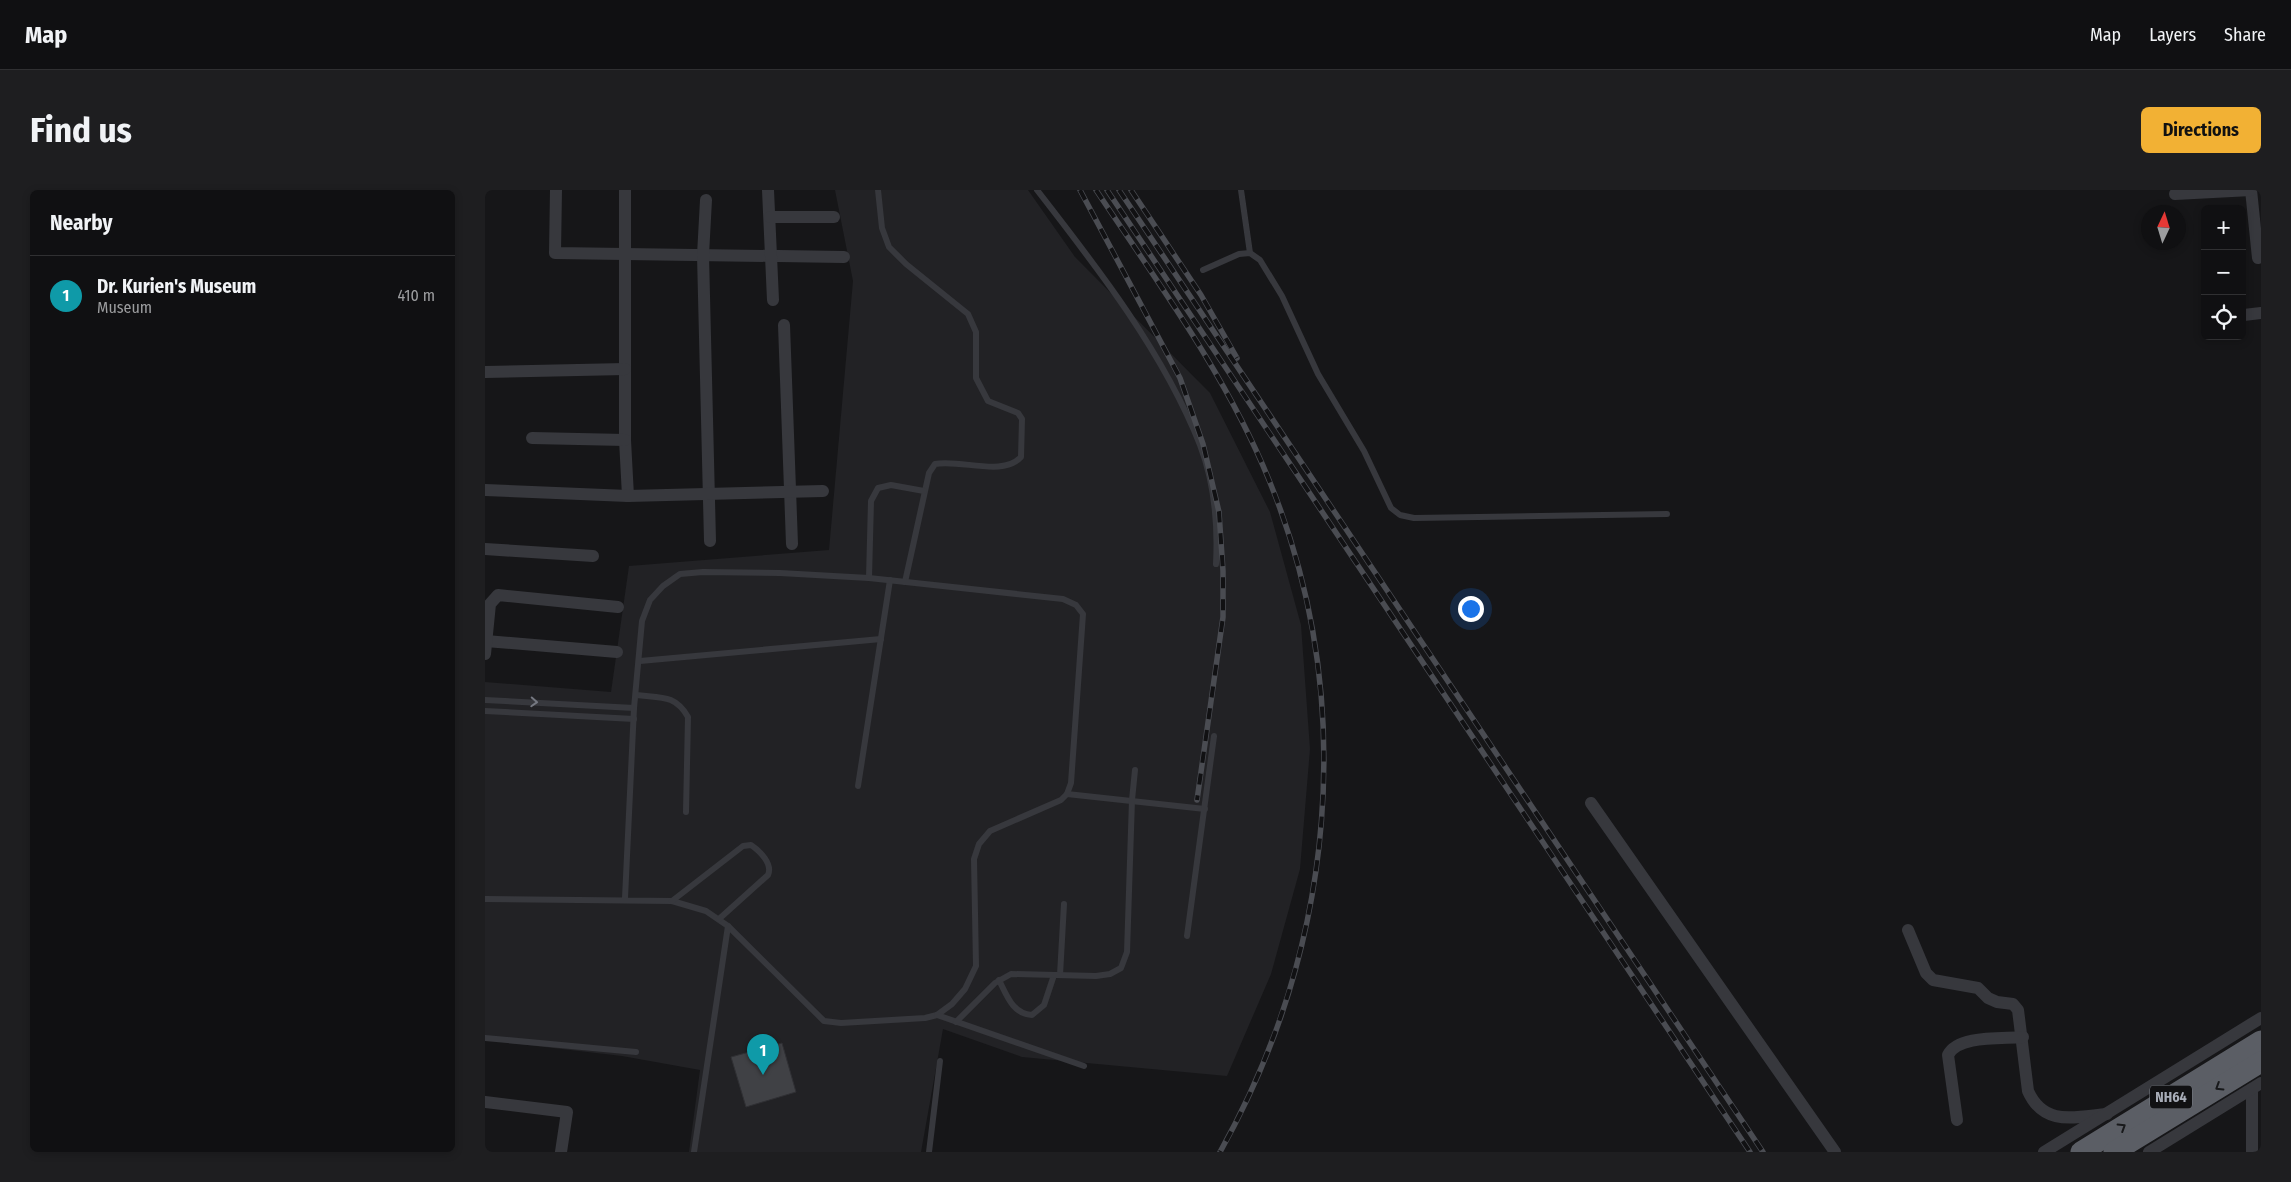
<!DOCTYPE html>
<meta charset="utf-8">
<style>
:root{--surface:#101012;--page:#1e1e20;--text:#f1f3f6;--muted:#9c9d9f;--line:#303032;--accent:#f2b134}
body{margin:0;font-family:"Fira Sans Condensed",sans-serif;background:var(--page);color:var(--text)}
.controls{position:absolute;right:15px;top:15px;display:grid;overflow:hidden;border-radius:8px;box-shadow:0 2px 8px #0003}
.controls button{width:45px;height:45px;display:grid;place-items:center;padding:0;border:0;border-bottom:1px solid var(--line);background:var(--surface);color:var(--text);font:25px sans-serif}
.compass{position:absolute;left:1656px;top:15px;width:45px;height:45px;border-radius:50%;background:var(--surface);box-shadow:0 2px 8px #0003;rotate:4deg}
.you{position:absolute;left:985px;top:418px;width:18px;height:18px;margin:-12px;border:4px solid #fff;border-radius:50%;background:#1a73e8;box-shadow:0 0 0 8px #1a73e833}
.badge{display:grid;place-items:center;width:32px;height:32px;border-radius:50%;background:var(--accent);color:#fff;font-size:16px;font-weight:700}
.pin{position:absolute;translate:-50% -41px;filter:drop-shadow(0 1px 2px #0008)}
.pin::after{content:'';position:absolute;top:26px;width:18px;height:15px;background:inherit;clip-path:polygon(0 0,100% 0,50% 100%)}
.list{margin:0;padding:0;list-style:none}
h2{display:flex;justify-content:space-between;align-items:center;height:65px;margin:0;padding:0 20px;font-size:21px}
h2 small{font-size:16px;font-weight:400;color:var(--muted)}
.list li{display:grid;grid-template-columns:32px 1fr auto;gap:15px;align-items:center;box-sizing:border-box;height:80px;padding:0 20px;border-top:1px solid var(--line)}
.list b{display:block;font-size:19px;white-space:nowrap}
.list p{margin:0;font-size:16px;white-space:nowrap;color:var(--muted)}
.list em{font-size:16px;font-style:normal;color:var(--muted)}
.icon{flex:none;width:28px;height:28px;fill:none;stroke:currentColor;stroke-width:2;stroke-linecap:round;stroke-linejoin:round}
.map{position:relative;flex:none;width:1776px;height:962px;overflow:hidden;border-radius:8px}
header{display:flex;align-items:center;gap:30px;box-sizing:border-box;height:70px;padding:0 25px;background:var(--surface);border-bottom:1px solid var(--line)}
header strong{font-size:24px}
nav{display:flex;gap:28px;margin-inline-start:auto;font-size:18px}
.intro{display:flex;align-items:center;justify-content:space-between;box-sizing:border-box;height:120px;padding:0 30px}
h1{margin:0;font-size:35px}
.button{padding:12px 22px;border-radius:8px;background:var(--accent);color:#111;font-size:18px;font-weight:700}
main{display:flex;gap:30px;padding:0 30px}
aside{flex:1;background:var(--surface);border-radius:8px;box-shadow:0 2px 8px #0003}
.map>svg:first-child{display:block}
</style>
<header>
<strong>Map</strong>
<nav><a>Map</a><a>Layers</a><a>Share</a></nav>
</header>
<div class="intro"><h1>Find us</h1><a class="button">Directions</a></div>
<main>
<aside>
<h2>Nearby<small></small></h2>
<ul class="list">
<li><span class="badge" style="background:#0f9aa8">1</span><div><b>Dr. Kurien's Museum</b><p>Museum</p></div><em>410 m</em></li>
</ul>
</aside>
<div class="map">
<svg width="1776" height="962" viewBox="0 0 1776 962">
<rect width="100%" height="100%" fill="#161618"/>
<path fill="#222225" d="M350,0H543L590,67L725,203L785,322L816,435L825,559L815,679L786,784L742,886L537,867L458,839L436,962H204L215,880L137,866L0,850V492L126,502L144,376L344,360L368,91Z"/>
<path fill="#404145" stroke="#303034" d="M297,853L311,902L261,917L246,867Z"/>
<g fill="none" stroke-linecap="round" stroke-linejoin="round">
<g stroke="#37383d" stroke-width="6">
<path d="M393,0L397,38L404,57L421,74L483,124L491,142V188L503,211L533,223L537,229L536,267C518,287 476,269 450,274L444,283L420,392"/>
<path d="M552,0C612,77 679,163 715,255C729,292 733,335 731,374"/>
<path d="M756,0L765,63"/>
<path d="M718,80L754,64L765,63L775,70L797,106L833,184L879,261L906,318L915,325L929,328L1182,324"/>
<path d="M384,388L386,311L393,298L406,295L439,301"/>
<path d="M155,471L396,449"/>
<path d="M151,505C175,508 190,504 203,527L201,622"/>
<path d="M0,510L149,518"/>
<path d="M0,521L149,529"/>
<path d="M373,596L405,390"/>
<path d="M582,604L720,619"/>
<path d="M0,709L187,711L221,721L243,736L339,831L356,833L440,828L452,825L467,814L480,799L491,776L489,669L494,654L505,641L576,610L582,604L586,593L598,424L591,415L578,409L384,388L295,383L218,382L195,384L178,396L165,410L157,431L149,518L140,708"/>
<path d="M187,711L258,656L266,655C275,661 288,674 283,685L234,729"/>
<path d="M702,746L729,546"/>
<path d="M575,785L579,714"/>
<path d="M514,790C522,806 528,824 547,825L559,815L569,785"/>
<path d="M452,825L599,876"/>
<path d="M471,832L510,793L526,784L611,786L625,784L636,778L642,762L647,610L650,580"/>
<path d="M0,848L151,862"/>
<path d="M209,962L243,736"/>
<path d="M444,962L455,871"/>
</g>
<g stroke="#37383d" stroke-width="12">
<path d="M71,0L70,63L359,67"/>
<path d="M140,0V250L143,306"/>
<path d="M283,0L288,110"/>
<path d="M1766,0L1773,68"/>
<path d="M1690,4L1766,0"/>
<path d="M221,10L218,65L225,351"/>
<path d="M285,27H349"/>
<path d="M1759,125L1776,123"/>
<path d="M299,135L307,354"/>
<path d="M0,182L140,179"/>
<path d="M47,248L140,250"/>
<path d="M0,300L143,306L338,301"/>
<path d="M0,359L108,366"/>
<path d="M1,451L132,462"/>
<path d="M0,464L5,414L13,405L133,417"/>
<path d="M1106,613L1350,962"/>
<path d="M1423,740L1441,783L1448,790L1493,798L1503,808L1512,812L1528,814L1533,820L1543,901C1559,937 1590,927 1622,924"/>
<path d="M1767,899V962"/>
<path d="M0,912L82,922L76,962"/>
<path d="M1472,930L1463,865C1473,845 1517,849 1538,847"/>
<path d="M1559,962L1776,828"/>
<path d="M1664,962L1776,893"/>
</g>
<g stroke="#5b5e65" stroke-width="21">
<path d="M1596,962L1776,851"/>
<path d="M1629,962L1776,872"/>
</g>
<defs>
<g id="rail">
<path d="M595,0L695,188L718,254L734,322L738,381V427L712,610"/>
<path d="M611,0C673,93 742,186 784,290C874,510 850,757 735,962"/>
<path d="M622,0L1265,962"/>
<path d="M634,0L1278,962"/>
<path d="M646,0L716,105L752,168"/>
</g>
</defs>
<use href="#rail" stroke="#4a4c52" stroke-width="5.5"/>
<use href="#rail" stroke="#111113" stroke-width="4" stroke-dasharray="11" stroke-linecap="butt"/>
</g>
<defs><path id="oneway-chevron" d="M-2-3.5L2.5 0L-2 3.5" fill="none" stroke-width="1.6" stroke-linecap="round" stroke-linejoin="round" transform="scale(1.25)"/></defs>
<use stroke="#757881" href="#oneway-chevron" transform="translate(49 512) rotate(3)"/>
<g stroke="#18191b">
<use href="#oneway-chevron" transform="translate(1734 897) rotate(148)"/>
<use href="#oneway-chevron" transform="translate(1637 937) rotate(-32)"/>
</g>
<g text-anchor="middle" stroke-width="4.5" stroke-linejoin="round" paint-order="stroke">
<rect fill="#111113" stroke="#7b7e86" stroke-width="1" x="1665" y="895.5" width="42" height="23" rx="4"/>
<g font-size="14" font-weight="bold" fill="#a8adb8">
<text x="1686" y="912">NH64</text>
</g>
</g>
</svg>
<div class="controls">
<button>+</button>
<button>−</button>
<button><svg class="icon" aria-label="locate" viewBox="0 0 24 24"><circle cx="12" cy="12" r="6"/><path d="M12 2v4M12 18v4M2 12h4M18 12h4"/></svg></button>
</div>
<svg class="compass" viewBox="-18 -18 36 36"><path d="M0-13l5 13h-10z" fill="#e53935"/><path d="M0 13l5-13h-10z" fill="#9c9d9f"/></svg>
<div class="you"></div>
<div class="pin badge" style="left:278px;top:885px;background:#0f9aa8">1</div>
</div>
</main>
